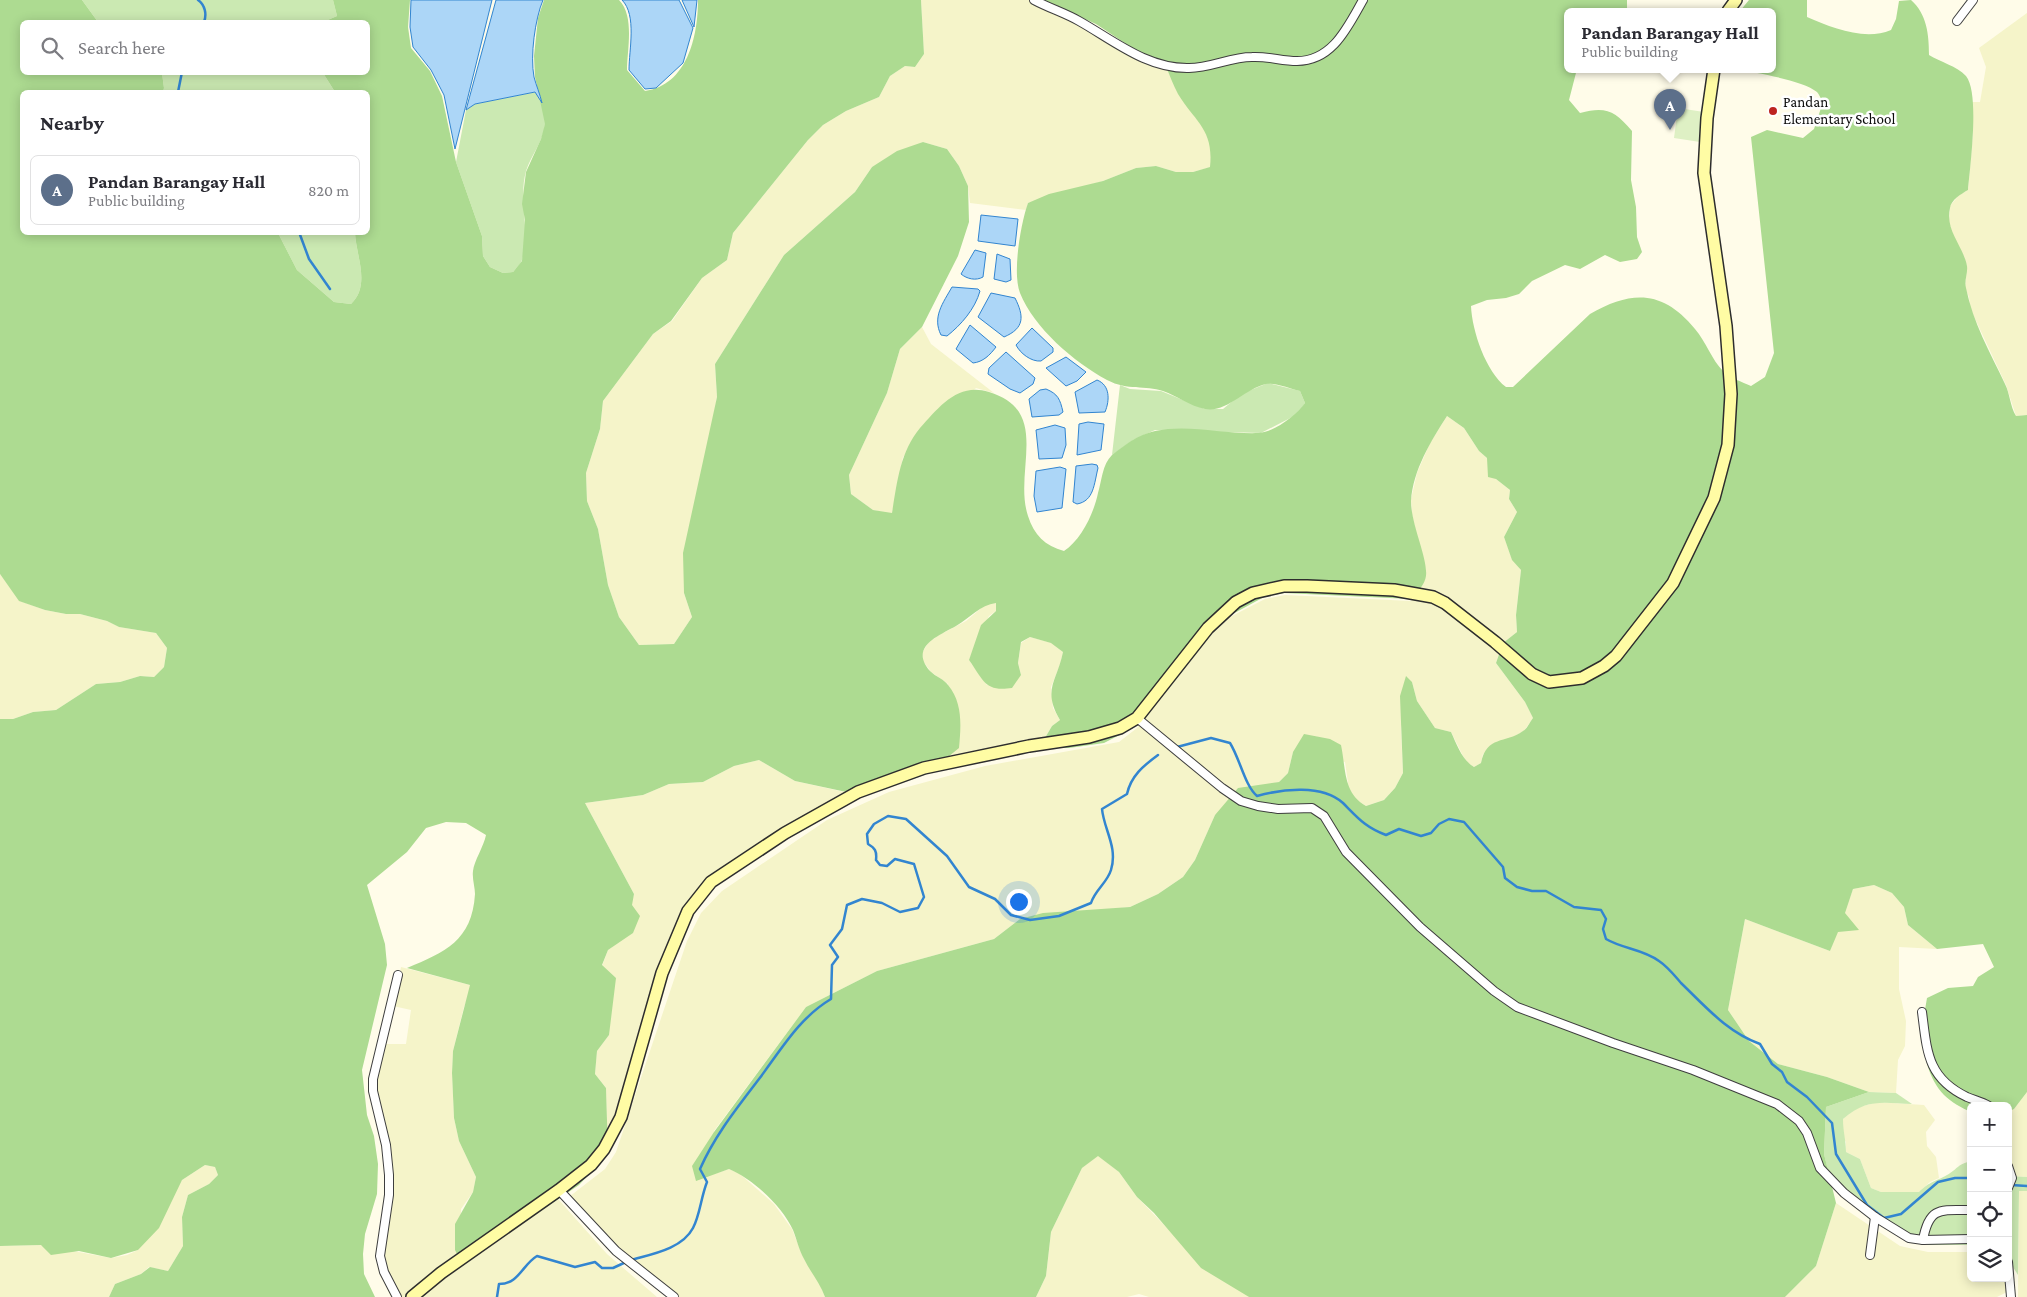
<!DOCTYPE html>
<meta charset="utf-8">
<style>
:root{--surface:#fff;--page:#f2f2f3;--text:#2b2b33;--muted:#7c7c81;--line:#e1e1e2;--accent:#bd2420}
body{margin:0;font-family:"Crimson Pro",serif;background:var(--page);color:var(--text)}
.controls{position:absolute;right:15px;bottom:15px;display:grid;overflow:hidden;border-radius:8px;box-shadow:0 2px 12px #0003}
.controls button{width:45px;height:45px;display:grid;place-items:center;padding:0;border:0;border-bottom:1px solid var(--line);background:var(--surface);color:var(--text);font:25px sans-serif}
.you{position:absolute;left:1018px;top:901px;width:18px;height:18px;margin:-12px;border:4px solid #fff;border-radius:50%;background:#1a73e8;box-shadow:0 0 0 8px #1a73e833}
.badge{display:grid;place-items:center;width:32px;height:32px;border-radius:50%;background:var(--accent);color:#fff;font-size:16px;font-weight:700}
.pin{position:absolute;translate:-50% -41px;filter:drop-shadow(0 1px 2px #0008)}
.pin::after{content:'';position:absolute;top:26px;width:18px;height:15px;background:inherit;clip-path:polygon(0 0,100% 0,50% 100%)}
.popup{position:absolute;left:1564px;top:8px;width:212px;height:65px;box-sizing:border-box;display:grid;place-content:center;border-radius:8px;background:var(--surface);filter:drop-shadow(0 1px 4px #0005);font-size:16px;white-space:nowrap;color:var(--muted)}
.popup b{font-size:19px;color:var(--text)}
.popup::after{content:'';position:absolute;left:50%;top:100%;margin-left:-10px;border:10px solid transparent;border-top-color:var(--surface)}
.list{margin:0;padding:0;list-style:none}
h2{display:flex;justify-content:space-between;align-items:center;height:65px;margin:0;padding:0 20px;font-size:21px}
h2 small{font-size:16px;font-weight:400;color:var(--muted)}
.list li{display:grid;grid-template-columns:32px 1fr auto;gap:15px;align-items:center;box-sizing:border-box;height:70px;margin:0 10px 10px;padding:0 10px;border:1px solid var(--line);border-radius:8px}
.list b{display:block;font-size:19px;white-space:nowrap}
.list p{margin:0;font-size:16px;white-space:nowrap;color:var(--muted)}
.list em{font-size:16px;font-style:normal;color:var(--muted)}
.icon{flex:none;width:28px;height:28px;fill:none;stroke:currentColor;stroke-width:2;stroke-linecap:round;stroke-linejoin:round}
.map{position:relative;flex:none;width:2027px;height:1297px;overflow:hidden}
.search{position:absolute;background:var(--surface);box-shadow:0 2px 12px #0003;left:20px;top:20px;width:350px;height:55px;display:flex;align-items:center;gap:12px;box-sizing:border-box;padding:0 18px;border-radius:8px;color:var(--muted);font-size:19px}
.panel{position:absolute;background:var(--surface);box-shadow:0 2px 12px #0003;left:20px;top:90px;width:350px;height:145px;border-radius:8px}
.map>svg:first-child{display:block}
</style>
<div class="map">
<svg width="2027" height="1297" viewBox="0 0 2027 1297">
<rect width="100%" height="100%" fill="#fffce9"/>
<g fill="#f5f4c9">
<path d="M921,0H1036L1167,69L1179,94L1206,131L1212,153L1211,167L1193,172H1176L1156,166L1136,168L1103,181L1028,203L1026,210L970,203L968,186L959,166L947,149L923,142L872,167L855,192L784,255L715,364L717,397L684,593L692,617L674,644L639,645L619,617L608,585L598,529L587,501L586,473L600,429L603,401L653,334L672,321L702,278L727,260L733,233L808,140L823,125L846,111L879,97L890,76L905,66L915,67L924,54Z"/>
<path d="M2027,13V415L2016,416L2006,385L1970,308L1969,297L1965,288L1967,267L1964,256L1955,242L1949,222L1950,206L1959,195L1968,190L1973,134L1972,102H1980L1986,67L1979,48Z"/>
<path d="M922,327L931,344L994,393L976,388L903,457L892,514L873,510L851,494L849,475L887,393L900,349Z"/>
<path d="M1447,416L1464,428L1479,451L1487,458L1496,479L1510,490L1509,499L1517,512L1504,537L1512,559L1521,570L1516,615L1517,632L1503,643L1496,663L1525,702L1533,718L1524,731L1483,754L1481,763L1474,767L1468,763L1463,756L1451,732L1435,728L1417,701L1412,682L1401,728L1403,773L1395,788L1384,800L1366,806L1355,799L1349,790L1345,762L1293,752L1288,773L1279,782L1267,785L1215,815L1195,860L1183,877L1158,894L1130,907L1020,919L994,939L877,971L806,1007L714,1131V1174L729,1169L739,1173L774,1204L792,1229L804,1259L819,1282L825,1297H670L565,1200L605,1169L616,1152L687,941L701,913L722,891L827,820L889,792L985,766L1119,742L1137,728L1214,631L1230,617L1265,599L1285,595L1411,601L1426,576L1412,515L1411,499L1417,473L1430,443Z"/>
<path d="M0,574L20,601L45,610L66,614H80L107,621L119,627L156,633L167,648L164,667L154,677L140,676L120,682L96,684L56,710L33,712L13,719H0Z"/>
<path d="M996,603V611L989,616L969,660L987,685L1021,675L1018,663L1021,643L1030,637L1052,643L1063,652L1060,665L1051,687L1053,708L1060,720L1052,726L1042,743L933,770L948,684L931,672L923,661L922,653L928,643L939,635L966,621L986,604Z"/>
<path d="M759,760L795,781L858,795L827,812L718,883L700,901L680,932L622,1105L607,1133L606,1088L595,1074L597,1051L609,1035L602,966L608,950L620,941L634,894L585,803L643,795L669,784L703,782L734,766Z"/>
<path d="M1874,885L1892,893L1904,907L1908,925L1937,949L1899,947V989L1906,1021L1905,1046L1898,1060L1896,1093L1869,1092L1827,1077L1778,1064L1749,1041L1728,1010L1745,919L1830,951L1853,889Z"/>
<path d="M401,967L470,985V992L464,1007L453,1051L452,1073L454,1118L459,1141L476,1177L473,1192L461,1209L460,1260L414,1297H391L378,1270L377,1253L390,1196L375,1089L377,1073L383,1044H406L411,1010L393,1006Z"/>
<path d="M2027,1092V1177L2008,1176V1112L2014,1109Z"/>
<path d="M1877,1102L1924,1105L1935,1120L1926,1132L1927,1146L1936,1157L1939,1178L1930,1182L1919,1192H1881L1871,1188L1860,1159L1846,1152V1142L1842,1136L1843,1119L1856,1108Z"/>
<path d="M1098,1155L1119,1172L1137,1197L1167,1228L1249,1297H1149L1139,1294L1127,1297H1036L1046,1276L1051,1232L1082,1168Z"/>
<path d="M205,1165L215,1167L218,1175L209,1184L188,1195L182,1217L183,1246L168,1271L149,1267L141,1274L115,1284L109,1297H0V1246L41,1245L111,1258L127,1255L138,1250L182,1180Z"/>
<path d="M2019,1191H2027V1297H2018Z"/>
<path d="M558,1199L607,1254L657,1297H421L462,1264Z"/>
<path d="M1836,1203L1900,1246L1928,1252H1971V1278H2008L2009,1291L1997,1297H1785L1816,1266Z"/>
</g>
<g fill="#cbe9b2">
<path d="M82,0H333L337,16L323,22H98Z"/>
<path d="M162,73H323L335,92H163L164,88Z"/>
<path d="M536,92C542,102 546,113 545,125C543,142 531,155 526,171C518,200 531,231 522,260C521,264 516,268 513,272L503,273L490,267L483,256L482,236L456,162L466,110L475,104Z"/>
<path d="M278,233H355C356,256 371,285 351,304L334,302L297,270Z"/>
<path d="M1268,383L1300,391L1305,403L1298,414L1261,433L1155,430L1133,440L1112,455L1120,385L1130,389L1161,391L1205,409H1223L1241,394Z"/>
<path d="M1869,1092L1896,1093L1912,1104C1883,1103 1867,1098 1843,1119C1843,1132 1846,1140 1846,1152L1860,1159L1871,1188L1881,1192H1919C1930,1181 1935,1182 1947,1175C1958,1169 1956,1165 1971,1161V1245H1929L1907,1240L1868,1218L1845,1189L1832,1188L1824,1154L1826,1107Z"/>
<path d="M2008,1176L2027,1177V1191H2019L2018,1275L2008,1259Z"/>
</g>
<path fill="#addb91" d="M0,0H82L98,22H22V72L162,73L164,88L163,92H22V232L278,233L297,270L334,302L351,304C371,285 356,256 355,233L368,232V92H335L323,73L368,72V22H323L337,16L333,0H410L408,27L411,48L430,71L442,96L456,162L482,236L483,256L490,267L503,273L513,272L522,261L525,220L522,204L526,172L541,139L545,124L535,77L534,56L538,18L544,0H619C635,16 627,50 627,70L645,91C687,85 698,37 698,0H921L924,54L915,67L905,66L890,76L879,97L846,111L823,125L808,140L733,233L727,260L702,278L671,321L653,334L603,401L600,429L586,473L587,501L598,529L608,585L619,617L639,645L674,644L692,617L684,593L683,553L717,397L715,364L784,255L855,192L872,167L897,151L923,142L947,149L959,166L968,186L969,222L958,256L922,327L900,349L887,393L849,475L851,494L873,510L892,513C897,483 900,452 920,428C939,407 958,382 989,392C1052,411 1013,471 1028,516C1034,535 1045,546 1064,551C1081,540 1094,513 1098,493C1102,480 1102,465 1112,455C1118,450 1125,445 1131,441C1168,417 1217,435 1259,433C1274,432 1297,415 1305,403L1300,391C1291,389 1275,382 1266,384C1244,389 1227,413 1205,409C1190,406 1177,396 1163,391C1145,385 1128,391 1107,380C1074,362 1034,328 1020,293C1012,272 1021,223 1028,203L1049,194L1103,181L1136,168L1156,166L1176,172H1193L1210,167C1214,129 1195,122 1178,94C1173,85 1170,75 1165,65L1149,59L1096,24L1042,0H1627V11H1568V69H1577L1569,100L1580,113C1606,106 1615,111 1632,131L1631,180L1636,207L1637,237L1642,252L1637,259L1620,262L1605,255L1580,269L1565,265L1532,281L1519,294L1506,298L1487,300L1471,306C1472,331 1486,372 1506,387H1513L1590,314C1632,290 1663,290 1695,329C1706,342 1712,360 1723,371C1730,378 1742,382 1751,386L1765,377L1774,353L1751,137L1767,130L1803,138L1814,129L1823,102C1821,99 1819,94 1817,92C1803,80 1755,73 1737,69H1772V11H1740L1749,0H1807V17C1832,28 1865,41 1891,30L1896,19L1899,1L1911,0C1927,14 1929,35 1929,55C1940,62 1957,66 1966,76C1980,93 1970,167 1968,190C1961,194 1951,200 1950,208C1945,231 1963,245 1967,266C1968,273 1964,281 1966,288C1973,323 1990,352 2005,384C2010,394 2010,406 2016,416L2027,415V1092L2014,1109L2008,1112V1106H1971V1112C1962,1108 1951,1102 1944,1095C1920,1069 1921,1030 1927,998L1948,988L1973,986L1978,977L1994,967L1983,944L1937,949L1908,925L1904,907L1892,893L1874,885L1853,889L1845,913L1859,930L1838,932L1830,951L1745,919L1728,1010L1749,1041L1778,1064L1827,1077L1869,1092L1826,1107L1824,1154L1836,1203L1816,1266L1785,1297H1249L1201,1268L1154,1213L1137,1197L1119,1172L1098,1156L1082,1168L1051,1232L1046,1276L1036,1297H825C820,1283 811,1273 804,1259C799,1250 797,1240 793,1230C782,1206 753,1179 729,1169L696,1181L692,1166L714,1132L806,1007L877,971L994,939L1020,919L1043,913L1130,907L1158,894L1183,877L1195,860L1215,815L1238,788L1279,782L1288,773L1293,752L1304,734L1330,739L1341,745C1346,769 1343,793 1366,806L1384,800L1395,788L1403,773L1400,696L1406,676L1412,682L1417,701L1435,728L1451,732C1457,745 1462,760 1474,767L1481,763C1487,735 1505,744 1523,731C1527,729 1530,722 1533,718L1525,702L1496,663L1503,643L1517,632L1516,615L1521,570L1512,560L1504,537L1517,512L1509,499L1510,490L1496,479L1488,477L1487,458L1479,451L1464,428L1447,416C1431,441 1413,470 1411,501C1411,525 1428,558 1426,576C1425,584 1417,593 1411,599L1284,593L1264,597L1229,616L1212,630L1133,728L1104,743L1069,748L1045,747L1042,743L1052,726L1060,720C1042,689 1057,682 1063,652L1051,643L1030,637L1021,642L1018,663L1021,675L1012,688C985,692 984,681 969,660L981,625L996,611V603C980,605 970,618 956,626C938,636 909,647 930,671C936,677 944,679 948,685C963,703 961,726 959,748L927,774L865,796L795,781L759,760L734,766L703,782L669,784L643,795L585,803L634,894L632,905L640,916L633,933L608,950L602,965L616,978L609,1035L597,1051L595,1074L606,1088L608,1154L579,1185L462,1264L455,1250V1224L473,1192L476,1177L459,1141L454,1118L452,1073L453,1051L470,985L407,968C445,952 472,941 475,894C475,887 472,879 473,871C474,861 484,846 486,835L466,823L446,822L426,828L407,852L367,885L385,944L387,965L362,1070L367,1115L374,1136L378,1164L377,1194L365,1234L363,1254L364,1274L375,1297H109L115,1284L141,1274L150,1267L168,1271L183,1246L182,1217L188,1195L209,1184L218,1175L215,1167L205,1165L182,1180L159,1228L138,1250L111,1258L79,1251L51,1255L41,1245L0,1246V719H13L33,712L56,710L96,684L120,682L140,676L154,677L164,667L167,648L156,633L119,627L107,621L80,614H66L45,610L19,601L0,574Z"/>
<path fill="#def0c4" d="M1678,108L1704,112L1700,142L1674,138Z"/>
<g fill="#acd6f7" stroke="#3285d0">
<path d="M411,0H492L455,149L444,95L431,70L413,47L410,27Z"/>
<path d="M496,0H543C535,19 530,56 534,77C536,85 540,94 542,103L535,92L475,104L466,110Z"/>
<path d="M622,0H679L693,28L683,63L656,88L645,89L629,70C629,50 637,15 622,0Z"/>
<path d="M682,0H697L694,27Z"/>
<path d="M981,215L1018,219L1015,246L978,241Z"/>
<path d="M975,250L986,253L983,277C976,281 967,279 961,274Z"/>
<path d="M997,254L1010,259L1011,280L1006,282L994,279Z"/>
<path d="M952,287L978,289L980,291C975,309 961,325 947,336L941,335C932,317 943,303 952,287Z"/>
<path d="M991,293L1015,298C1024,316 1025,328 1004,337L978,317Z"/>
<path d="M970,325L996,347C990,355 983,362 973,363L956,349Z"/>
<path d="M1032,328L1053,348V352L1041,361C1031,362 1020,353 1016,345Z"/>
<path d="M1006,352L1035,378L1033,384L1020,393L1010,389L988,374L989,368Z"/>
<path d="M1066,357L1086,372L1077,381L1066,386L1046,368Z"/>
<path d="M1097,380C1110,385 1110,400 1105,412L1079,413L1075,392Z"/>
<path d="M1046,389C1058,394 1060,399 1063,412L1059,415L1032,417L1029,399L1040,390Z"/>
<path d="M1088,422L1104,424L1101,450L1077,455L1079,424Z"/>
<path d="M1055,425L1065,428L1066,445L1062,458L1039,459L1036,430Z"/>
<path d="M1092,464L1097,465L1098,468C1094,484 1094,501 1077,504L1073,502L1076,466Z"/>
<path d="M1060,467L1066,469L1062,508L1037,512L1034,496L1036,471Z"/>
</g>
<g fill="none" stroke-linecap="round" stroke-linejoin="round">
<g stroke="#3285d0" stroke-width="2.5">
<path d="M198,0C205,5 207,14 204,22"/>
<path d="M178,92L182,72"/>
<path d="M299,232L309,259L330,289"/>
<path d="M1177,747L1211,738L1230,743C1240,759 1245,786 1257,796C1282,789 1322,784 1343,803C1358,818 1365,827 1386,835L1399,829L1421,836L1431,833L1439,824L1449,819L1464,822L1503,867L1505,878L1517,887L1532,891H1546L1574,907L1601,910L1606,919L1603,929L1606,939C1623,949 1643,949 1659,961C1668,967 1674,975 1681,983C1706,1007 1727,1032 1760,1044L1772,1064L1782,1072L1787,1082L1807,1097L1832,1123L1836,1154L1867,1205L1884,1218L1901,1214L1938,1182L1955,1178H1971"/>
<path d="M2011,1185L2027,1186"/>
<path d="M631,1260C652,1254 682,1249 693,1228C700,1215 701,1197 707,1182L700,1169C715,1135 737,1108 759,1079C781,1050 799,1018 831,999L832,965L838,957L830,945L842,929L847,905L862,899L882,903L900,912L918,908L924,897L914,864L895,859L887,866L880,865L876,860C877,851 875,848 868,844L867,834L874,824L888,816L906,819L947,856L969,887L995,899L1011,915L1030,920L1059,916L1091,903C1095,890 1107,883 1111,870C1118,847 1104,830 1102,809L1127,794C1131,776 1143,766 1158,755"/>
<path d="M497,1297L499,1284C519,1284 522,1265 537,1256L575,1267L595,1262L602,1268H613L626,1262"/>
</g>
<defs>
<g id="street">
<path d="M1034,0C1049,8 1065,13 1079,21C1113,40 1147,69 1189,68C1211,68 1230,57 1252,57C1267,56 1282,61 1297,61C1333,61 1348,26 1363,0"/>
<path d="M1957,21L1973,0"/>
<path d="M1137,718L1222,788L1241,801L1258,806L1278,809L1312,808L1324,816L1346,852L1420,927L1494,991L1517,1007L1613,1043L1693,1070L1777,1104L1799,1121L1807,1133L1820,1168L1844,1193L1875,1217L1909,1238L1923,1240L1971,1239"/>
<path d="M1922,1012C1927,1051 1927,1078 1967,1097C1974,1100 1982,1102 1989,1106"/>
<path d="M2008,1166L2012,1178L2008,1188"/>
<path d="M559,1190L616,1251L674,1297"/>
<path d="M1923,1240C1929,1206 1941,1210 1971,1210"/>
<path d="M1870,1255L1875,1217"/>
<path d="M2008,1262L2011,1297"/>
<path d="M397,1297L384,1272L380,1256L389,1195V1175L386,1145L373,1091V1079L398,975"/>
</g>
<g id="secondary">
<path d="M1728,11L1736,0"/>
<path d="M412,1297L441,1273L559,1190L591,1165L604,1149L621,1117L662,973L688,911L711,882L785,833L858,792L924,768L1029,746L1089,737L1120,728L1137,718L1208,628L1236,602L1253,593L1284,586H1307L1394,590L1433,597L1445,603L1495,642L1532,674L1549,682L1582,678L1604,666L1616,656L1673,583L1714,498L1728,445L1731,394L1726,326L1704,173L1707,118L1714,69"/>
</g>
</defs>
<use href="#street" stroke="#3e3e3e" stroke-width="10"/>
<use href="#secondary" stroke="#2d2d2d" stroke-width="14"/>
<use href="#street" stroke="#fff" stroke-width="8"/>
<use href="#secondary" stroke="#fffca4" stroke-width="11"/>
</g>
<circle fill="#bd2420" stroke="#fff" stroke-width="2" cx="1773" cy="111" r="5"/>
<g text-anchor="middle" stroke-width="5" stroke-linejoin="round" paint-order="stroke">
<g font-size="15" fill="#0b0b0b" stroke="#fff" text-anchor="start">
<text x="1783" y="107">Pandan<tspan x="1783" dy="17">Elementary School</tspan></text>
</g>
</g>
</svg>
<div class="controls">
<button>+</button>
<button>−</button>
<button><svg class="icon" aria-label="locate" viewBox="0 0 24 24"><circle cx="12" cy="12" r="6"/><path d="M12 2v4M12 18v4M2 12h4M18 12h4"/></svg></button>
<button><svg class="icon" aria-label="layers" viewBox="0 0 24 24"><path d="M12 4l9 5-9 5-9-5zM3 14l9 5 9-5"/></svg></button>
</div>
<div class="you"></div>
<div class="pin badge" style="left:1670px;top:130px;background:#5c6f8a">A</div>
<div class="popup"><b>Pandan Barangay Hall</b>Public building</div>
<div class="search"><svg class="icon" aria-label="search" viewBox="0 0 24 24"><circle cx="10" cy="10" r="6"/><path d="M15 15l6 6"/></svg>Search here</div>
<section class="panel">
<h2>Nearby<small></small></h2>
<ul class="list">
<li><span class="badge" style="background:#5c6f8a">A</span><div><b>Pandan Barangay Hall</b><p>Public building</p></div><em>820 m</em></li>
</ul>
</section>
</div>
